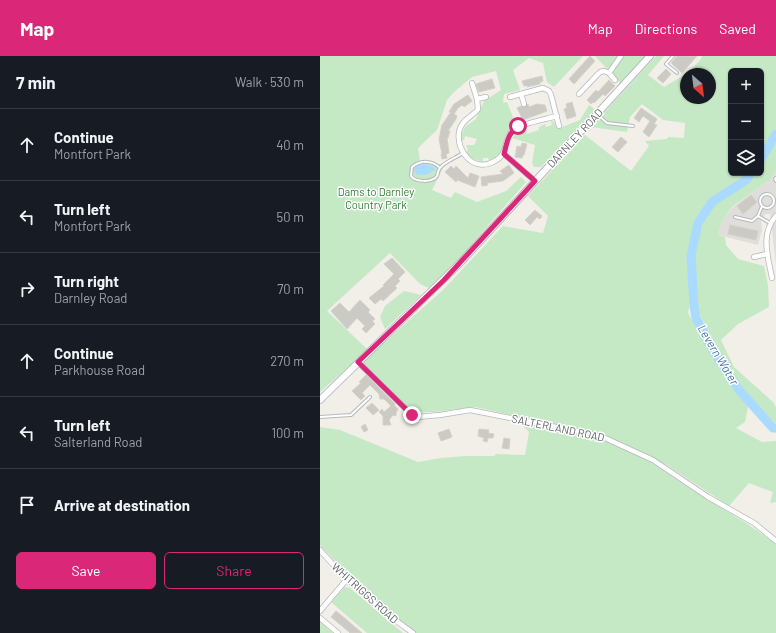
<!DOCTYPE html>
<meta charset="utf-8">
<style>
:root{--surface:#171b24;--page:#242831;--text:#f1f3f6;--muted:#9ea1a6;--line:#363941;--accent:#db2777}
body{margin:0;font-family:Barlow,sans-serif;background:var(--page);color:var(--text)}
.controls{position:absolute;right:12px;top:12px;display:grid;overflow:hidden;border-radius:6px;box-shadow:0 1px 3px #0004}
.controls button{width:36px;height:36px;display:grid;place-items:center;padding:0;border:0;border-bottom:1px solid var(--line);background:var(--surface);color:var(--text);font:20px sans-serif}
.compass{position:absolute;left:360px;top:12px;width:36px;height:36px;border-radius:50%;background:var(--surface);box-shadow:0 1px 3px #0004;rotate:152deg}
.stop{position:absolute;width:12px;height:12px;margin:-9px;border:3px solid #db2777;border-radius:50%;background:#fff}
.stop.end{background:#db2777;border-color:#fff;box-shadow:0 1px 4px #0008}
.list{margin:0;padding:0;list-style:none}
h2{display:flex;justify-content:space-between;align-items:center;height:52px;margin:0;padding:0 16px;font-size:17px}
h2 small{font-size:13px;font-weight:400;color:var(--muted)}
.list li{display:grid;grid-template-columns:26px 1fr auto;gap:12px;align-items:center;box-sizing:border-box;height:72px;padding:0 16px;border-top:1px solid var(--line)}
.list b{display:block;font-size:15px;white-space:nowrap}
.list p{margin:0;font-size:13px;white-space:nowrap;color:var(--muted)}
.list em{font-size:13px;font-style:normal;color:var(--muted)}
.actions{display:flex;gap:8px;padding:12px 16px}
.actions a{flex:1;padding:9px 0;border:1px solid var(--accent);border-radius:6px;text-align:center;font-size:14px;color:var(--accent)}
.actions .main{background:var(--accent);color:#fff}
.icon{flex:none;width:22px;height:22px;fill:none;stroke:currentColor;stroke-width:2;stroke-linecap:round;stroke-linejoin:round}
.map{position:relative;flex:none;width:456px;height:577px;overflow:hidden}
header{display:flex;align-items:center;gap:24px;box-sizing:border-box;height:56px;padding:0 20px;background:var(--accent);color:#fff}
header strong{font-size:19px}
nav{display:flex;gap:22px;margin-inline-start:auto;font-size:14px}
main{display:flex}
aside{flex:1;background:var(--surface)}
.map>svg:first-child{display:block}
</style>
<header>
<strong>Map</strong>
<nav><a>Map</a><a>Directions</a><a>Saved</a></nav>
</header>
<main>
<aside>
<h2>7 min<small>Walk · 530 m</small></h2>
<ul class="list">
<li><svg class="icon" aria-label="ahead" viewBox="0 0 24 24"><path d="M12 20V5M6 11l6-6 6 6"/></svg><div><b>Continue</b><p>Montfort Park</p></div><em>40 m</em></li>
<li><svg class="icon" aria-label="left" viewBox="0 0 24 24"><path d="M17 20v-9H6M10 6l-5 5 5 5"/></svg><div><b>Turn left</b><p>Montfort Park</p></div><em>50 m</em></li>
<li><svg class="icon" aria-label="right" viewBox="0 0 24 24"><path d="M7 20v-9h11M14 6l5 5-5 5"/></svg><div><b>Turn right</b><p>Darnley Road</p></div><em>70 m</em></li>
<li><svg class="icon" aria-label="ahead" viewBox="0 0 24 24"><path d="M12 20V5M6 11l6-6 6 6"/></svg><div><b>Continue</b><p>Parkhouse Road</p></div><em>270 m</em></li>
<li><svg class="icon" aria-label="left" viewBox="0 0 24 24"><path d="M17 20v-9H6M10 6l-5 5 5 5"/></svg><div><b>Turn left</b><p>Salterland Road</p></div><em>100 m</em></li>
<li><svg class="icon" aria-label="arrive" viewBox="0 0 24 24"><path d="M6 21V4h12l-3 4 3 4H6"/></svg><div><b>Arrive at destination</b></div></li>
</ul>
<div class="actions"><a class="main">Save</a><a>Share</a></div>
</aside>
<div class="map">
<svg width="456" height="577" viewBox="0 0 456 577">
<rect width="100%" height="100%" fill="#f1efe8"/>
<path fill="#e0deda" d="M456,114V208L450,158H445L441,165L442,174L438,189L398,179L402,164L414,150L451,123Z"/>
<g fill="#c5e8c5">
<path d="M0,0H263L234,31L227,26L223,7L209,2L193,14L200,34L184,38L183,47L187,46L196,69C182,79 185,82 182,97L175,103L169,105L168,102H163V106L150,102L146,96L148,94L146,89H154L157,83L145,80L144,84H142V78L145,71L156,63L164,45L181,34L176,15L152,21L134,36L127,44L117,74L98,92L100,105H111L121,109L122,114L112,134L131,142L135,136L157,146L186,135L201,121L206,126L138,204L109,232L100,228L70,197L7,255L48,294L0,336Z"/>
<path d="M275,0H328L301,28Z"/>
<path d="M336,0H344L328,19L344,31L366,18V42H390V18H367L381,3L382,0H456V73L441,98V15H411V117H428L419,126L392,143L379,157L373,172L367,196L371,242L368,257L400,311L428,351L425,366L416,372L442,386L456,385V446L450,447L453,436L429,427L409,450L345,408L274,377L155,351L114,356H97L88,354L42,306L123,234L183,170L223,177L228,160L208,140L265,79L311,115L329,90L325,85L347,83L348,81L364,82L365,67L343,64L322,48L310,61L307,76L271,71Z"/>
<path d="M269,49L276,54L221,111H214L212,107L215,89L192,82L199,75L206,74L207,78L219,74V71L225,68L226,71L232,69L231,65L234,66L237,73L260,64Z"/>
<path d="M456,85V114L451,123L413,150L402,164L398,179L405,181L406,189L418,203L444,210L448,229L449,251L418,268L401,284L414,311L453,346L456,351V368L424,335L406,309L378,255L374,197L377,183L385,162L395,148L425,129L434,117H441V106Z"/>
<path d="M84,235L101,239L65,273L60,261L65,250Z"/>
<path d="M199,365L278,381L323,401L375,436L426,467L456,488V577H96L46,538L0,489V371L20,374L98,406L121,402L145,400H174L176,398L205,399L209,376Z"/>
<path d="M25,531L30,532L83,577H47L11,546Z"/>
<path d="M0,566L13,577H0Z"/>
</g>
<path fill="#aadaff" d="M105,108L114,111L115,114L106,119H98L95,117L94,113L99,109Z"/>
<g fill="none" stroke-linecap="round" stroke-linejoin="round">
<g stroke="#aadaff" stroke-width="9">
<path d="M441,103L456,78"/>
<path d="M431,117L426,124L392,146L378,167L371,199L374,250L376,262L396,299L419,334L453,372H456"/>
</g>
</g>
<g fill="#cccac5" stroke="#d6d1c6">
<path d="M270,0L275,5L254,28L249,23Z"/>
<path d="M357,0H377L362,17L351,7Z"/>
<path d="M346,13L351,18L343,27L337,22Z"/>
<path d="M222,20L223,25L220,26V28L207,31V29L204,30L202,25Z"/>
<path d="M172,23L175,32L159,36L156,28Z"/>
<path d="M289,24L295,30L285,40L283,38L274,47L273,46L271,48L267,44L276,34L278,36Z"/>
<path d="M148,39L152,45L144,51L142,49L138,52L134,58L137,60L136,63L128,75H130L128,82H127L129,97L126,98L127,102L122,103L121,98H122L119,83L122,69L131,56H129L134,48Z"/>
<path d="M252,46L256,60L247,63L244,53L247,52L246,48Z"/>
<path d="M208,48L209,51L217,48L225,49L227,55L203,64L197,52L201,50L205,51Z"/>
<path d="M321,52L337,63L334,68L337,69L329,81L323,76L330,65L323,60L319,66L314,62Z"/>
<path d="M301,81L307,86L298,96L292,91Z"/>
<path d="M202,87L207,88L204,99H203L202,102L195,101L197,90L201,91Z"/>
<path d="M189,109L194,117L183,125L167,127L168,129L162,130L161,121L183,118L180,115Z"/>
<path d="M131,110L134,113L136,110L148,122L150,117L159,120L155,131L137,124L136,126L125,116Z"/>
<path d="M431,139L437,146L423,158L417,150Z"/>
<path d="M215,154L222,160L220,163L217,161L210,169L205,164Z"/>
<path d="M410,169L438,175L436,184L408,178Z"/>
<path d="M72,202L85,216L78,223L80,225L75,230L77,232L63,245L61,243L55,248L49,242L64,230L63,229L74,218L64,208Z"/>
<path d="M40,244L50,254L48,256L55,263L52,265L55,268L46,277L42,273L45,270L37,262L27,273L11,255L20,247L29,256Z"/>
<path d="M46,319L75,348L74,349L78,353L76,357V360L73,359L69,364L71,369H63V360L59,356L62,353L64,356L71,350L64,343H60L59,338L50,329L42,337L45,340L41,344L32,335L41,327L39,326Z"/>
<path d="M52,347L59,354L53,359L46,352Z"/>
<path d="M45,368L48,374L44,376L41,371Z"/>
<path d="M129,373L132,381L121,385L118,377Z"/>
<path d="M159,373L169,374L168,377L174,378L173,382H168L167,386L163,385L164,382L158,380Z"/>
<path d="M184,382L190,383L189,393L182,392Z"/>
<path d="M16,555L21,559L42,577H30L28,575L11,561Z"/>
</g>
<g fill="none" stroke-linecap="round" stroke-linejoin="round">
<defs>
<g id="lane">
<path d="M353,0L346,8L357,17"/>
<path d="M278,59L287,67L313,70"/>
<path d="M120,112C112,104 101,104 92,111L91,120C95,126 112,127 117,120C118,117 118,113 121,111C126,105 136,102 143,97"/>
<path d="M456,122L455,123L456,125"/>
<circle cx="447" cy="145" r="7"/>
<path d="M438,160L442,150"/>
<path d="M415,161L432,165L438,160L450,167"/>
<path d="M0,361L31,359L50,341"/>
</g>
<g id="street">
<path d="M289,17L295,24"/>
<path d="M152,27L157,43L158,53C152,61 141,64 139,76C136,97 155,117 175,105C190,97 182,84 193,74C199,68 227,63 237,60"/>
<path d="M201,38L204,48"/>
<path d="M259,38L280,16L284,15L289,17L301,0"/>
<path d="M190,41L223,32L229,35L231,39L239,70"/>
<path d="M157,43L166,41"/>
<path d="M184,98L215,125"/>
<path d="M434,201L447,198"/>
<path d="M452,222C448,201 440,178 456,160"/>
<path d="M38,306L92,359L97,361L120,359L150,354L271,378L285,382L333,404L388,441L434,467L456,485"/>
<path d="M0,494C27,525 59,553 93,577"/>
<path d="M0,555L27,523"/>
<path d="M0,562L18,577"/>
</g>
<path id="secondary" d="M0,344L141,206L330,0"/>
</defs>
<use href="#lane" stroke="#b5b8bc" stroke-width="4"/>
<use href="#street" stroke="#b5b8bc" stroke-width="6"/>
<use href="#secondary" stroke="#b6babf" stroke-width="8"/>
<use href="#lane" stroke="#fff" stroke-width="2"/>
<use href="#street" stroke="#fff" stroke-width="4.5"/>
<use href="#secondary" stroke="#fff" stroke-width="6"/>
</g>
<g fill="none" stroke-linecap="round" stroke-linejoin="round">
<path stroke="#db2777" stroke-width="5" d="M92,359L38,306L124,224L215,125L184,98C187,86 188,77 198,70"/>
</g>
<g text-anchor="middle" stroke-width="3" stroke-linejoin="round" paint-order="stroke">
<g font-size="11" fill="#5f6368" stroke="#fff">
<text transform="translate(255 82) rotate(-47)" y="4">DARNLEY ROAD</text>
<text transform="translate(238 372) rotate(12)" y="4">SALTERLAND ROAD</text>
<text transform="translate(45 537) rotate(42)" y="4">WHITRIGGS ROAD</text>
</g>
<g font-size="11" fill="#348238" stroke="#fff">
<text x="56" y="140">Dams to Darnley<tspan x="56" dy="13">Country Park</tspan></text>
</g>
<g font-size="12" font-style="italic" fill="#4174aa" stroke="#fff">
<text transform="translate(398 299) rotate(59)" y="4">Levern Water</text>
</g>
</g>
</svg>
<div class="controls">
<button>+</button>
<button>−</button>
<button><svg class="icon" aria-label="layers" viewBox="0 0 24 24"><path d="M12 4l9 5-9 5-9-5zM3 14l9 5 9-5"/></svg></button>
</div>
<svg class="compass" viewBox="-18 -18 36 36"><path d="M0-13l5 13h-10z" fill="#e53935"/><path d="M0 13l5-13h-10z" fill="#9ea1a6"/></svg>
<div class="stop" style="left:198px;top:70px"></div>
<div class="stop end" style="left:92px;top:359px"></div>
</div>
</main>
